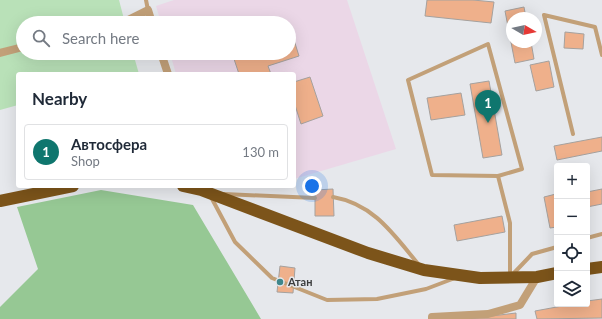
<!DOCTYPE html>
<meta charset="utf-8">
<style>
:root{--surface:#fff;--page:#f2f2f3;--text:#1f2937;--muted:#747a83;--line:#e0e1e3;--accent:#0f766e}
body{margin:0;font-family:Lato,sans-serif;background:var(--page);color:var(--text)}
.controls{position:absolute;right:12px;bottom:12px;display:grid;overflow:hidden;border-radius:4px;box-shadow:0 4px 16px #0002}
.controls button{width:36px;height:36px;display:grid;place-items:center;padding:0;border:0;border-bottom:1px solid var(--line);background:var(--surface);color:var(--text);font:20px sans-serif}
.compass{position:absolute;left:506px;top:12px;width:36px;height:36px;border-radius:50%;background:var(--surface);box-shadow:0 4px 16px #0002;rotate:99deg}
.you{position:absolute;left:312px;top:186px;width:14px;height:14px;margin:-10px;border:3px solid #fff;border-radius:50%;background:#1a73e8;box-shadow:0 0 0 6px #1a73e833}
.badge{display:grid;place-items:center;width:26px;height:26px;border-radius:50%;background:var(--accent);color:#fff;font-size:13px;font-weight:700}
.pin{position:absolute;translate:-50% -33px;filter:drop-shadow(0 1px 2px #0008)}
.pin::after{content:'';position:absolute;top:21px;width:14px;height:12px;background:inherit;clip-path:polygon(0 0,100% 0,50% 100%)}
.list{margin:0;padding:0;list-style:none}
h2{display:flex;justify-content:space-between;align-items:center;height:52px;margin:0;padding:0 16px;font-size:17px}
h2 small{font-size:13px;font-weight:400;color:var(--muted)}
.list li{display:grid;grid-template-columns:26px 1fr auto;gap:12px;align-items:center;box-sizing:border-box;height:56px;margin:0 8px 8px;padding:0 8px;border:1px solid var(--line);border-radius:4px}
.list b{display:block;font-size:15px;white-space:nowrap}
.list p{margin:0;font-size:13px;white-space:nowrap;color:var(--muted)}
.list em{font-size:13px;font-style:normal;color:var(--muted)}
.icon{flex:none;width:22px;height:22px;fill:none;stroke:currentColor;stroke-width:2;stroke-linecap:round;stroke-linejoin:round}
.map{position:relative;flex:none;width:602px;height:319px;overflow:hidden}
.search{position:absolute;background:var(--surface);box-shadow:0 4px 16px #0002;left:16px;top:16px;width:280px;height:44px;display:flex;align-items:center;gap:10px;box-sizing:border-box;padding:0 14px;border-radius:22px;color:var(--muted);font-size:15px}
.panel{position:absolute;background:var(--surface);box-shadow:0 4px 16px #0002;left:16px;top:72px;width:280px;height:116px;border-radius:4px}
.map>svg:first-child{display:block}
</style>
<div class="map">
<svg width="602" height="319" viewBox="0 0 602 319">
<rect width="100%" height="100%" fill="#e6e8ec"/>
<path fill="#ebd7e7" d="M174,0H347L396,149L294,179V74H176L170,53H289V23H161L156,6Z"/>
<path fill="#b9e1b8" d="M0,0H119L125,23H23V53H133L139,74H18V105L0,110Z"/>
<path fill="#96c894" d="M101,190L193,205L261,319H0V307L38,269L17,207Z"/>
<g fill="#efb08b" stroke="#a5a19e">
<path d="M427,0H473L494,2L491,23L425,16Z"/>
<path d="M524,7L526,18H512V42H531L534,59L515,63L505,11Z"/>
<path d="M289,24L299,56L268,66L271,74H239L232,53H289Z"/>
<path d="M565,32L584,34L583,49L564,48Z"/>
<path d="M549,61L554,87L536,91L530,65Z"/>
<path d="M310,77L323,116L301,124L294,102V82Z"/>
<path d="M489,81L502,155L483,158L470,84Z"/>
<path d="M461,93L465,115L431,120L427,98Z"/>
<path d="M602,137V151L557,160L554,146Z"/>
<path d="M333,189L334,216H315V190Z"/>
<path d="M602,189V204L587,207V192Z"/>
<path d="M556,194L557,227L550,228L544,197Z"/>
<path d="M502,216L505,232L457,241L454,225Z"/>
<path d="M280,266L295,268L293,293L277,292Z"/>
<path d="M602,299V318L537,319L535,311L573,304H587V301Z"/>
<path d="M516,313V319H467Z"/>
</g>
<g fill="none" stroke-linecap="round" stroke-linejoin="round">
<g stroke="#c2a078" stroke-width="4">
<path d="M146,0L148,10"/>
<path d="M573,134L544,15L595,27L602,55"/>
<path d="M498,176L432,175L408,80L488,44L522,169L498,176L510,223V276"/>
<path d="M224,194L315,198"/>
<path d="M211,197L235,242L272,278L327,300L377,299L426,289L455,278"/>
<path d="M333,197C374,204 394,235 419,265"/>
<path d="M587,238L602,234"/>
<path d="M513,274L532,254L557,247"/>
</g>
<g stroke="#c2a078" stroke-width="8">
<path d="M122,23L148,10L152,23"/>
<path d="M0,53L23,47"/>
<path d="M161,53L168,74"/>
<path d="M432,319V317L488,314L520,305L537,277"/>
</g>
<g stroke="#7c541a" stroke-width="12">
<path d="M183,186L201,190L368,253L424,270L480,278L537,277L557,273"/>
<path d="M0,201L73,186"/>
<path d="M587,269L602,267"/>
</g>
</g>
<circle fill="#3e868b" stroke="#e6e8ec" stroke-width="1.5" cx="280" cy="282" r="4"/>
<g text-anchor="middle" stroke-width="3" stroke-linejoin="round" paint-order="stroke">
<g font-size="11" font-weight="bold" fill="#3b3c3d" stroke="#e6e8ec" text-anchor="start">
<text x="288" y="286">Атан</text>
</g>
</g>
</svg>
<div class="controls">
<button>+</button>
<button>−</button>
<button><svg class="icon" aria-label="locate" viewBox="0 0 24 24"><circle cx="12" cy="12" r="6"/><path d="M12 2v4M12 18v4M2 12h4M18 12h4"/></svg></button>
<button><svg class="icon" aria-label="layers" viewBox="0 0 24 24"><path d="M12 4l9 5-9 5-9-5zM3 14l9 5 9-5"/></svg></button>
</div>
<svg class="compass" viewBox="-18 -18 36 36"><path d="M0-13l5 13h-10z" fill="#e53935"/><path d="M0 13l5-13h-10z" fill="#747a83"/></svg>
<div class="you"></div>
<div class="pin badge" style="left:488px;top:123px">1</div>
<div class="search"><svg class="icon" aria-label="search" viewBox="0 0 24 24"><circle cx="10" cy="10" r="6"/><path d="M15 15l6 6"/></svg>Search here</div>
<section class="panel">
<h2>Nearby<small></small></h2>
<ul class="list">
<li><span class="badge">1</span><div><b>Автосфера</b><p>Shop</p></div><em>130 m</em></li>
</ul>
</section>
</div>
